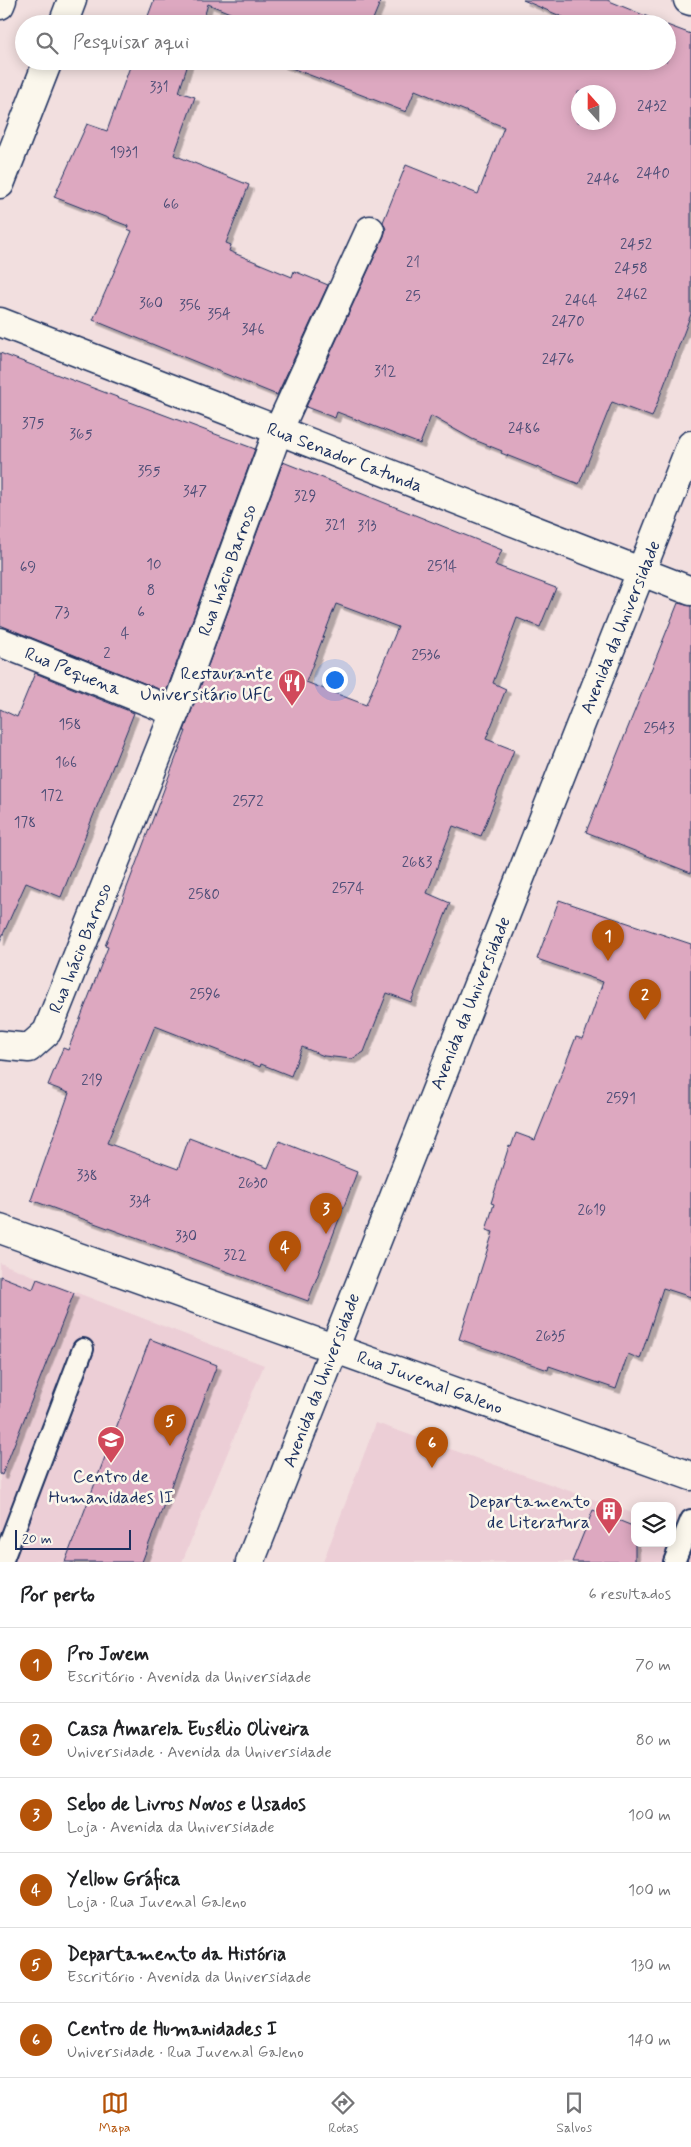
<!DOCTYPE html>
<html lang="pt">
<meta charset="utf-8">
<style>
:root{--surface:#fff;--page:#f2f2f2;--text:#202124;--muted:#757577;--line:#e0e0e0;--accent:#b45309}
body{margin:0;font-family:Mynerve,sans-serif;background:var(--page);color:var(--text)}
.controls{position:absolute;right:15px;bottom:15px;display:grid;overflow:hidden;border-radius:10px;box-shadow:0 2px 12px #0003}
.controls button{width:45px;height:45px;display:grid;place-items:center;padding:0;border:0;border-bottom:1px solid var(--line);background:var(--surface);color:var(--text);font:25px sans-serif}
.compass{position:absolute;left:571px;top:85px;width:45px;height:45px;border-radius:50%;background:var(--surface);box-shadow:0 2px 12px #0003;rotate:339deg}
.scale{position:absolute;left:15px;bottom:12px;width:116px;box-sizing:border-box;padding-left:5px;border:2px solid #1b2f5e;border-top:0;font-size:14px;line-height:18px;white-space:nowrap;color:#1b2f5e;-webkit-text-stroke:4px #fbf7ec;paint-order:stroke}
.you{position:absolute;left:334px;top:679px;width:18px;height:18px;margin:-12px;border:4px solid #fff;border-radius:50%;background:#1a73e8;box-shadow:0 0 0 8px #1a73e833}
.badge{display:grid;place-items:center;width:32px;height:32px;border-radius:50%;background:var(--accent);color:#fff;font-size:16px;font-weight:700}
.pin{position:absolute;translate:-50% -41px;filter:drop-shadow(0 1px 2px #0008)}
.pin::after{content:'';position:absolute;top:26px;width:18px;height:15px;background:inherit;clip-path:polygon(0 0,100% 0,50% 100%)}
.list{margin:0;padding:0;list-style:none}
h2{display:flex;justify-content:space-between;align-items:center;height:65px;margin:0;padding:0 20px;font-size:21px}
h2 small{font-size:16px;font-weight:400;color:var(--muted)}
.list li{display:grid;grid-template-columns:32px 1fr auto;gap:15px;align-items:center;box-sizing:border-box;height:75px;padding:0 20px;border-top:1px solid var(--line)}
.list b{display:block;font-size:19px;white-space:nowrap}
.list p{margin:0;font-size:16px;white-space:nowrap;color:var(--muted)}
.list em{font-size:16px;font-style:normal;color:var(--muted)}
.icon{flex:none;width:28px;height:28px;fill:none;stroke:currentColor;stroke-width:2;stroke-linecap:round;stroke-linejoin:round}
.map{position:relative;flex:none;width:691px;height:1562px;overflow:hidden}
.search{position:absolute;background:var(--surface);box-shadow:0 2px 12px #0003;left:15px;right:15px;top:15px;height:55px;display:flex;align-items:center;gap:12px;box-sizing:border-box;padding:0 18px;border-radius:28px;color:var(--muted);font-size:19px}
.sheet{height:515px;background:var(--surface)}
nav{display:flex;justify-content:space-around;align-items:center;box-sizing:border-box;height:70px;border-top:1px solid var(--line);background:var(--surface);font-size:14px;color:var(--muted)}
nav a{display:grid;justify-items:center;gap:2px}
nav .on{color:var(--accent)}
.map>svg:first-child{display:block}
</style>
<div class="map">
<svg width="691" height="1562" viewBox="0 0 691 1562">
<defs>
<filter id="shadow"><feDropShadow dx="4.5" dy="4.5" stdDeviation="0" flood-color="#0004"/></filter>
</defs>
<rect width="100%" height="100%" fill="#f2dfdf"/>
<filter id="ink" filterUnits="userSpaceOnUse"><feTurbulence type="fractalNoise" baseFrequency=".02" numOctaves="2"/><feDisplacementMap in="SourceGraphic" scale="10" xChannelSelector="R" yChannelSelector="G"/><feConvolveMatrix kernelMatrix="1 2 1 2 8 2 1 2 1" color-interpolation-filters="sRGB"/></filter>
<g filter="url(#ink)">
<g fill="#ecced6">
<path d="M0,1263L264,1365L182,1562H0Z"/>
<path d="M376,1423L635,1514V1543H672V1527L691,1533V1562H323Z"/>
</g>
<g fill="#dda8c0" stroke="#1b2f5e" fill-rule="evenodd" filter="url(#shadow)">
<path d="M154,0H381L371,24H257L208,4L202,24H145Z"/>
<path d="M523,0H607L665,24H579Z"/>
<path d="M667,25L691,34V314L652,417L612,402L579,484L501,453L502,451L472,439L431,416L420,444L337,412L335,418L306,407L384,236L386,229L383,222L406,165L478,194L504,127L415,90L406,112L281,64V61H667ZM578,92H608V122H578Z"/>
<path d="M132,61H189L179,92L195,97L174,155L249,185L226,243L231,245L229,251L292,277L294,271L328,285L277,395L93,320L132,231L127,229L128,226L54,197L87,124L107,131Z"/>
<path d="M0,353L255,449L166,692L0,625Z"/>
<path d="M283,462L502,550L495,565L556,588L540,627L517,618L493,683L506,689L486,739L514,750L481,836L453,826L427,893L450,903L411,1002L387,993L364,1052L352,1059L324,1056L302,1047L291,1076L261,1064L260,1067L155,1026L107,1143L178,1169L189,1138L268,1168L279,1141L357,1172L308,1301L31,1200L69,1093L48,1085L63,1048L68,1050L108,947L105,946L186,731H184ZM336,604L398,627L366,705L306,682Z"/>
<path d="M678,603L691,606V873L586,832Z"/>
<path d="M35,673L134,713L61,897L26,883L0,941V709L17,717Z"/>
<path d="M559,900L691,944V1297L663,1288L640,1359L628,1354L616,1389L549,1366L548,1370L459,1339L493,1232L486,1230L494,1204L491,1203L509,1146L511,1147L516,1133L535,1140L576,1037L583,1039L603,982L537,959Z"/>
<path d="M0,1276L33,1289L37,1279L74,1293L2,1475L0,1474Z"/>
<path d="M150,1339L217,1365L142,1562H65Z"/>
<path d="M593,1510L635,1527V1562H572Z"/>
</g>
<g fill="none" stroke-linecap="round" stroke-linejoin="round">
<defs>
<g id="service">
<path d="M2,1562L83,1349"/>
<path d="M674,1562L691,1520"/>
</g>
<g id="minor">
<path d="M688,0L691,1"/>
<path d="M0,322L691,591"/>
<path d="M0,642L175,712"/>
<path d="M0,1045L29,1048L47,1032L175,712L278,431L370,230"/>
</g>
<path id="tertiary" d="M0,1229L691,1476"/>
<path id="secondary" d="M250,1562L691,445"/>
<g id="primary">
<path d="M0,5L2,0"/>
<path d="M63,24L72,0"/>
<path d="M0,184L48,61"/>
</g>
</defs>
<use href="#service" stroke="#1b2f5e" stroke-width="24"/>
<use href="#minor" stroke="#1b2f5e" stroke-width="31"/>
<use href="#tertiary" stroke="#1b2f5e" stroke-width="31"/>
<use href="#secondary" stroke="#1b2f5e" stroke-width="31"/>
<use href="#primary" stroke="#1b2f5e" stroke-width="31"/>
<use href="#service" stroke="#fbf7ec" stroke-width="20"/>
<use href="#minor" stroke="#fbf7ec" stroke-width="28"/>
<use href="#tertiary" stroke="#fbf7ec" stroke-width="28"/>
<use href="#secondary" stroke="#fbf7ec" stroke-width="28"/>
<use href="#primary" stroke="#fbf7ec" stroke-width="28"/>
</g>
</g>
<defs>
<symbol id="restaurant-pin" viewBox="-11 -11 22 30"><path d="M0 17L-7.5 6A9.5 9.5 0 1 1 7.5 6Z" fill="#d1495b" stroke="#fbf7ec"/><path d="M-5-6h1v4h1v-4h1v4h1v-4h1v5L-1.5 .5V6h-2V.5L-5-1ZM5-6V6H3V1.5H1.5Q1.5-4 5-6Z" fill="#fff"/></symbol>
<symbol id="university-pin" viewBox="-11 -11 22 30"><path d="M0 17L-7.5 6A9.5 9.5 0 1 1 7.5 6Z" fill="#d1495b" stroke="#fbf7ec"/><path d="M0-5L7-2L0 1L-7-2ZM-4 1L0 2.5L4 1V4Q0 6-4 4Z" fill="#fff"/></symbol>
<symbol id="building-pin" viewBox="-11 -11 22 30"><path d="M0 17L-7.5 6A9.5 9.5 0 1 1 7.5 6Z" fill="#d1495b" stroke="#fbf7ec"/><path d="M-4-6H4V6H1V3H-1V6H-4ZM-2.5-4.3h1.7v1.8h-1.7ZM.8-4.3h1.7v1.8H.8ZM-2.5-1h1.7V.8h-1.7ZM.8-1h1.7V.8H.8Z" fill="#fff"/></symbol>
</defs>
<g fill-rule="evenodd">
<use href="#restaurant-pin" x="276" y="667" width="32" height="43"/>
<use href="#university-pin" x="95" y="1424" width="32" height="43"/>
<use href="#building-pin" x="593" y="1495" width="32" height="43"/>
</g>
<g text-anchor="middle" stroke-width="5" stroke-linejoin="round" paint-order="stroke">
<g font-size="15" fill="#4c4d76">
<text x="159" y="92">331</text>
<text x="652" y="111">2432</text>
<text x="124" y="157">1931</text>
<text x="653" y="178">2440</text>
<text x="603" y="184">2446</text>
<text x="171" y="209">66</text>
<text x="636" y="249">2452</text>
<text x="413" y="267">21</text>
<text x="631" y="273">2458</text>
<text x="632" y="299">2462</text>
<text x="413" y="301">25</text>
<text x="581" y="305">2464</text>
<text x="151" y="308">360</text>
<text x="190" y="310">356</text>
<text x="219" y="319">354</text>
<text x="568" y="326">2470</text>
<text x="253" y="334">346</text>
<text x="558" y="364">2476</text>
<text x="385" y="376">312</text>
<text x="33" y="428">375</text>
<text x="524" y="433">2486</text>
<text x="81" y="439">365</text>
<text x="149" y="476">355</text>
<text x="195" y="496">347</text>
<text x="305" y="501">329</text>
<text x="335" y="530">321</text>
<text x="367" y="531">313</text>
<text x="154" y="569">10</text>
<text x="442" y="571">2514</text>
<text x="28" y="572">69</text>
<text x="151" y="595">8</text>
<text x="62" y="617">73</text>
<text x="141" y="617">6</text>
<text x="125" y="638">4</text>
<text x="107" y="658">2</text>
<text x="426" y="660">2536</text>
<text x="70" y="729">158</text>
<text x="659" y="733">2543</text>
<text x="66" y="767">166</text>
<text x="52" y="800">172</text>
<text x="248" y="806">2572</text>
<text x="25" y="827">178</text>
<text x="417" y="867">2683</text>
<text x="348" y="893">2574</text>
<text x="204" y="899">2580</text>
<text x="205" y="999">2596</text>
<text x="92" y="1085">219</text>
<text x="621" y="1103">2591</text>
<text x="87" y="1180">338</text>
<text x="253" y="1188">2630</text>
<text x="140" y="1206">334</text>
<text x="592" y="1215">2619</text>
<text x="186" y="1241">330</text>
<text x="235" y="1260">322</text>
<text x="551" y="1341">2635</text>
</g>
<g font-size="18" fill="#1b2f5e" stroke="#fbf7ec">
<text transform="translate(345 457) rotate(21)" y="6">Rua Senador Catunda</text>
<text transform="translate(227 570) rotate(-70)" y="6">Rua Inácio Barroso</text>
<text transform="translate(620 627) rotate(-68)" y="6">Avenida da Universidade</text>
<text transform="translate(73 671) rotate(22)" y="6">Rua Pequena</text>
<text transform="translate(80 948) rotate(-68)" y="6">Rua Inácio Barroso</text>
<text transform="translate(470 1003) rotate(-68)" y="6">Avenida da Universidade</text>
<text transform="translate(321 1380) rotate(-69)" y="6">Avenida da Universidade</text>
<text transform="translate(430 1382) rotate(20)" y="6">Rua Juvenal Galeno</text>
</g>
<g font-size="18" fill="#1b2f5e" stroke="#fbf7ec" text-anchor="end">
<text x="273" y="679">Restaurante<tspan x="273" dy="21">Universitário UFC</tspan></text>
<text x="111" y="1482" text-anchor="middle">Centro de<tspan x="111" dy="21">Humanidades II</tspan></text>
<text x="590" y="1507">Departamento<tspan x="590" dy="21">de Literatura</tspan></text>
</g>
</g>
</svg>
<div class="controls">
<button><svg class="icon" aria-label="layers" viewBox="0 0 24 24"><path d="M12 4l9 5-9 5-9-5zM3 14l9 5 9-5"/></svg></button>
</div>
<svg class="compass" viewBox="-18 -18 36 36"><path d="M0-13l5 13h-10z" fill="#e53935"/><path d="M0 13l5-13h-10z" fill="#757577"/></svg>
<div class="scale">20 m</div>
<div class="you"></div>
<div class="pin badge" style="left:608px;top:961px">1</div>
<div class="pin badge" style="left:645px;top:1020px">2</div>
<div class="pin badge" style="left:326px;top:1234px">3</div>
<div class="pin badge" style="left:285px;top:1272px">4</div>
<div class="pin badge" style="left:170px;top:1446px">5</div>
<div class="pin badge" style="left:432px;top:1468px">6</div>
<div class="search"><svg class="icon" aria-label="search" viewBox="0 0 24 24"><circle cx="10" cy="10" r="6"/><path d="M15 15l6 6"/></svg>Pesquisar aqui</div>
</div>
<section class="sheet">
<h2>Por perto<small>6 resultados</small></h2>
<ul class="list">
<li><span class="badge">1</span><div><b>Pro Jovem</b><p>Escritório · Avenida da Universidade</p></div><em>70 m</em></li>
<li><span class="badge">2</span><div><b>Casa Amarela Eusélio Oliveira</b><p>Universidade · Avenida da Universidade</p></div><em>80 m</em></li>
<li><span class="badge">3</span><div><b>Sebo de Livros Novos e Usados</b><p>Loja · Avenida da Universidade</p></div><em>100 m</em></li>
<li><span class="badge">4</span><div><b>Yellow Gráfica</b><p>Loja · Rua Juvenal Galeno</p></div><em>100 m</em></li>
<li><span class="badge">5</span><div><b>Departamento da História</b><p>Escritório · Avenida da Universidade</p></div><em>130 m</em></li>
<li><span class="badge">6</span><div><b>Centro de Humanidades I</b><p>Universidade · Rua Juvenal Galeno</p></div><em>140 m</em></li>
</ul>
</section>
<nav>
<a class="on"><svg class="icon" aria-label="map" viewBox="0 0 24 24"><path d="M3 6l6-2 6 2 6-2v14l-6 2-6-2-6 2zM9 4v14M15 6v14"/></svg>Mapa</a>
<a><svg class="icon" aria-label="directions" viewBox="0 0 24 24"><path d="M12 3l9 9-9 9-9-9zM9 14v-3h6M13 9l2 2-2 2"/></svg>Rotas</a>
<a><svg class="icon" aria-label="saved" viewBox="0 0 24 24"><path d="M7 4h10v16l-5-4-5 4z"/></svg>Salvos</a>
</nav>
